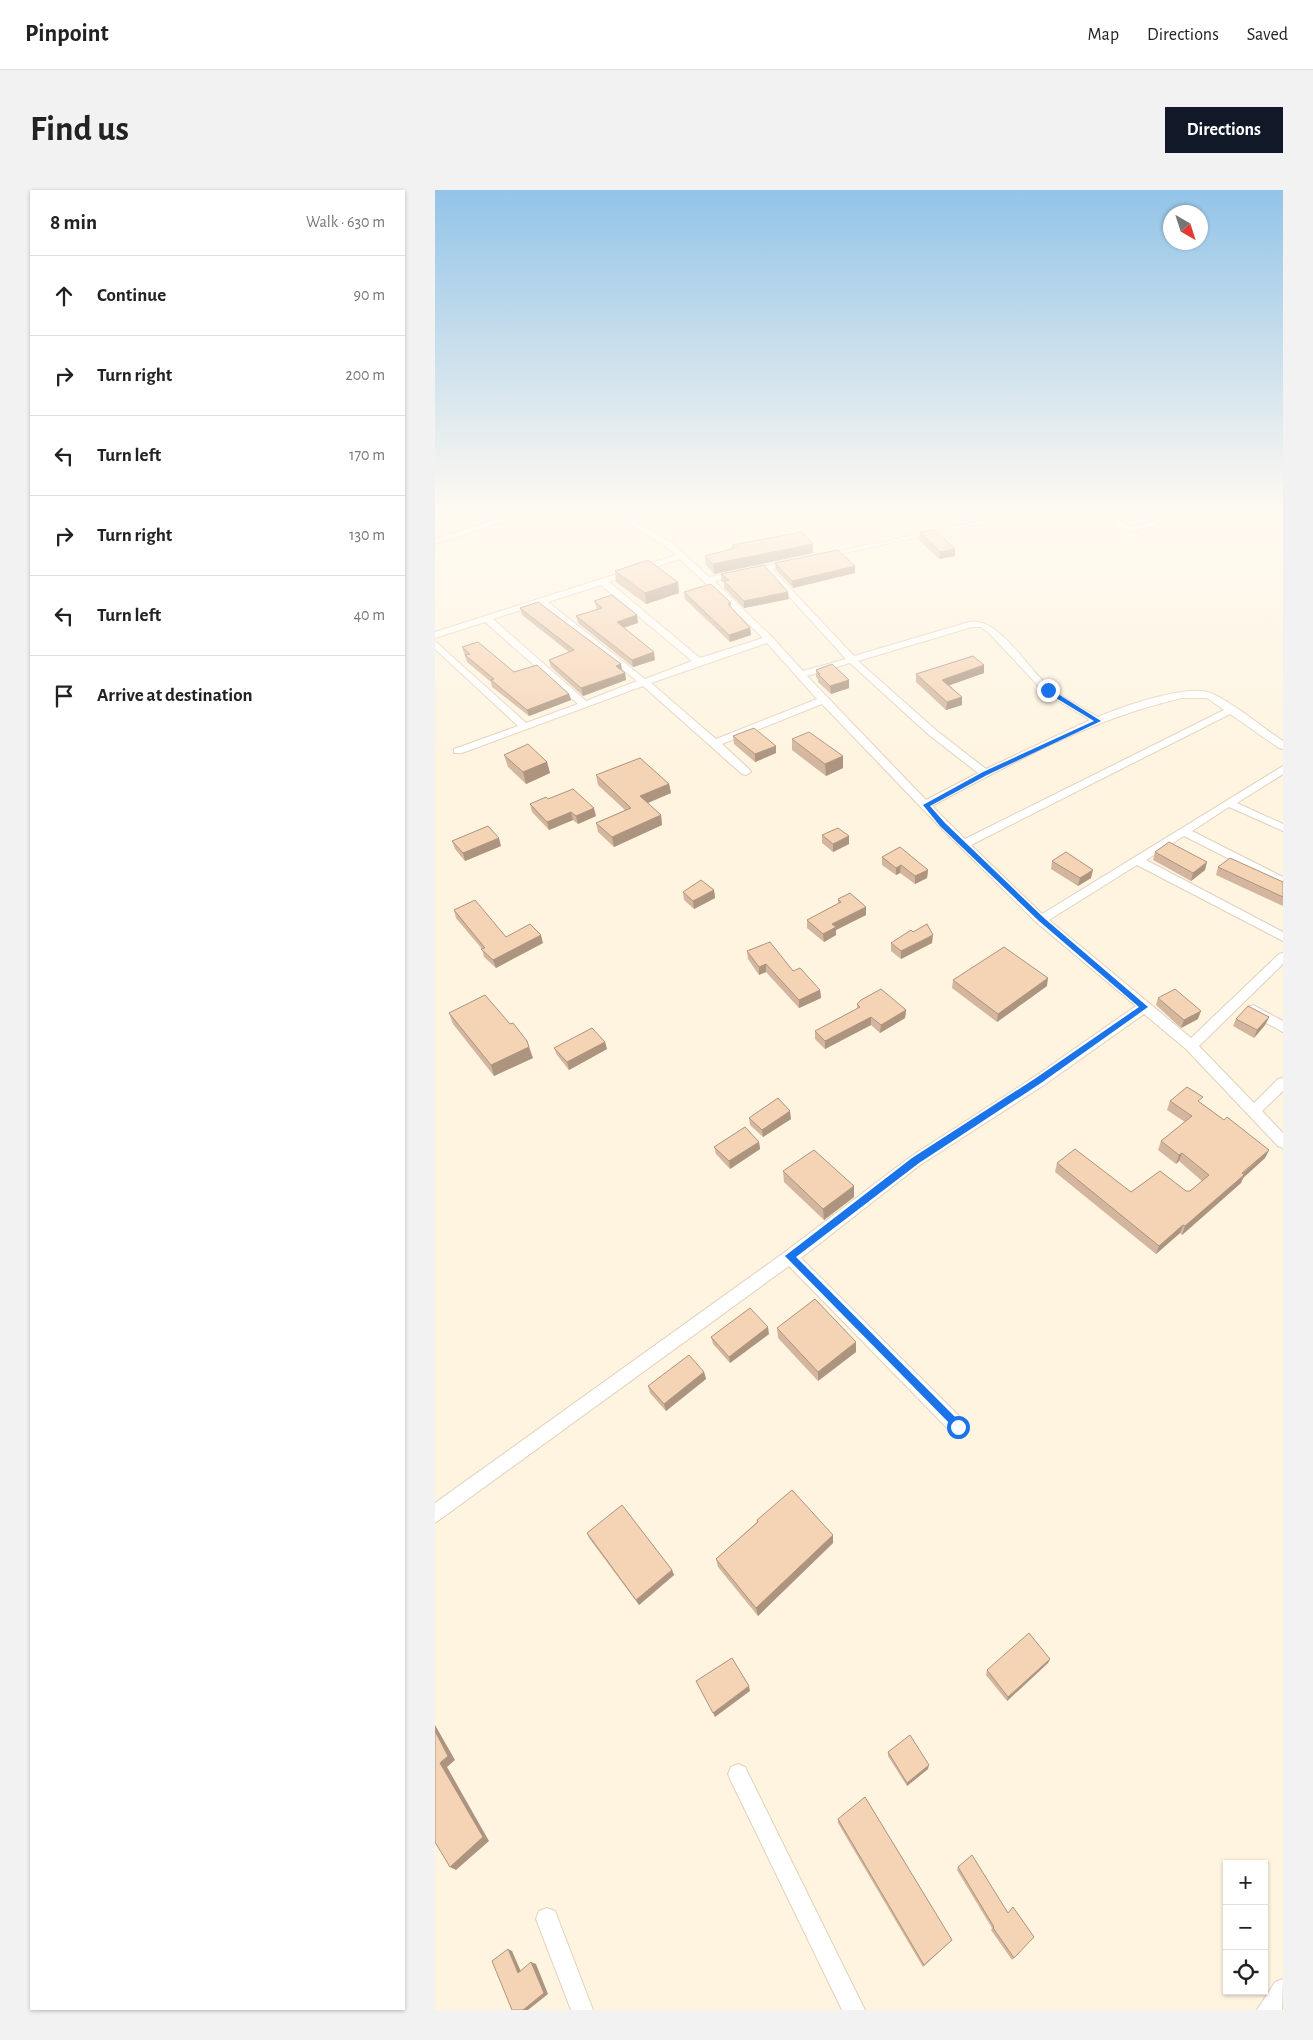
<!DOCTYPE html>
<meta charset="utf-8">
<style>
:root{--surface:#fff;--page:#f2f2f2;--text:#222;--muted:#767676;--line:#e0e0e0;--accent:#111827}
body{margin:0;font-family:"Alegreya Sans",sans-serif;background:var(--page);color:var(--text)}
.controls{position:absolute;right:15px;bottom:15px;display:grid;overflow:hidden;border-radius:0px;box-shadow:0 1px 4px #0004}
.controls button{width:45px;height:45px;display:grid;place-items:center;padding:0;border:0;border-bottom:1px solid var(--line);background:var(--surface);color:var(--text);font:25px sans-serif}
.compass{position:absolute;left:728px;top:15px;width:45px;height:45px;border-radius:50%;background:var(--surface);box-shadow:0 1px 4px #0004;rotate:141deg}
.stop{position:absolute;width:15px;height:15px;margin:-11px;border:4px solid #1a73e8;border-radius:50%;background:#fff}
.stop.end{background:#1a73e8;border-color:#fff;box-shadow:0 1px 5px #0008}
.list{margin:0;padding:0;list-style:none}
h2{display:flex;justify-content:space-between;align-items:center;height:65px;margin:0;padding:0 20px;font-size:21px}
h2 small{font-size:16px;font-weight:400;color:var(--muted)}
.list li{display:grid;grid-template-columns:32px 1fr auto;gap:15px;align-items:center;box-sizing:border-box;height:80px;padding:0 20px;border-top:1px solid var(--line)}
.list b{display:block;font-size:19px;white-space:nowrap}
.list em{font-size:16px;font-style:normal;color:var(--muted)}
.icon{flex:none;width:28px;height:28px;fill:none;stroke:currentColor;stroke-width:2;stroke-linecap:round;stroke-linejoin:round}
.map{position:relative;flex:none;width:848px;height:1820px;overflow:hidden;border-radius:0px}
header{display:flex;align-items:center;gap:30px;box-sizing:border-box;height:70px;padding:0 25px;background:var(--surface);border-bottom:1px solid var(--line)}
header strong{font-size:24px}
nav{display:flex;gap:28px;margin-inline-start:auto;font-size:18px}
.intro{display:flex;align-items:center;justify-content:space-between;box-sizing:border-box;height:120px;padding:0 30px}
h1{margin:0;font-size:35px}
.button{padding:12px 22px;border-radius:0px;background:var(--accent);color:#fff;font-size:18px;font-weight:700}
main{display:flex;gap:30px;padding:0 30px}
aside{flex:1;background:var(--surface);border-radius:0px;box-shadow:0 1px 4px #0004}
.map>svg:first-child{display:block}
</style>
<header>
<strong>Pinpoint</strong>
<nav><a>Map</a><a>Directions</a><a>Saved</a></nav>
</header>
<div class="intro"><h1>Find us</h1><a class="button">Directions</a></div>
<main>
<aside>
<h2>8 min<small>Walk · 630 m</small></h2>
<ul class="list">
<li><svg class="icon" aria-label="ahead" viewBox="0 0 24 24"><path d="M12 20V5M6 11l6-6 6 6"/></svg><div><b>Continue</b></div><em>90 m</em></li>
<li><svg class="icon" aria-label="right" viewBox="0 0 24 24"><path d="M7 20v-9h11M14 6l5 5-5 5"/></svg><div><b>Turn right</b></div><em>200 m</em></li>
<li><svg class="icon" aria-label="left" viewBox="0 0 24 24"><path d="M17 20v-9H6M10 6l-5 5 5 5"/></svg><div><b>Turn left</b></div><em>170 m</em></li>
<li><svg class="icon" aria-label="right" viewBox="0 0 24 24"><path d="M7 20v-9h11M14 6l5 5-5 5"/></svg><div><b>Turn right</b></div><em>130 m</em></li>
<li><svg class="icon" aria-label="left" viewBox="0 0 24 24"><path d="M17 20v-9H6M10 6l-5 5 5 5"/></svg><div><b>Turn left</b></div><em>40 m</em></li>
<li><svg class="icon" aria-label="arrive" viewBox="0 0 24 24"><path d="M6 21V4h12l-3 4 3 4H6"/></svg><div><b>Arrive at destination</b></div></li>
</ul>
</aside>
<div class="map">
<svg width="848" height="1820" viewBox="0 0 848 1820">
<rect width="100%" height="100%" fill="#fef4e0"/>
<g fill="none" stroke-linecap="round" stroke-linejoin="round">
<defs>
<g id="minor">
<path d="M101,317H112L0,354V349Z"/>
<path d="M166,317H175L236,352L274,387L361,370V374L337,379L419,466L534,432C565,426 594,482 617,499C631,510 648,518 663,527C686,517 756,492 778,504C803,516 825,536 848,551V559L844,558L795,524L536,655L607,724L848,576V584L802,613L848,634V641L794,617L757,641L848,687V696L749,646L711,670L848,742V751L702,675L614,730L756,848L844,764L848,763V774L764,856L819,913L843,889L848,888V901L827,921L848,943V958L843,956L751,859L709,824L609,895L485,975L366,1068L529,1231L532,1237L529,1243L523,1245L517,1243L354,1076L0,1333V1313L350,1062L475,967L599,887L701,816L602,733L504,636L387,514L287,554L315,580L316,582L311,585L307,584L208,496L27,563H19V559L83,536L0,459V451L91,533L143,514L50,432L0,448V442L241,365L230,356ZM245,369L328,448L265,468L174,392ZM330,380L411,469L368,481L337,447L279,391ZM166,395L257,471L210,489L113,412ZM105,414L202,491L151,511L58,429ZM537,437H546L554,443L610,503L655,530L551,579L502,541L423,471ZM332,453L382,509L281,549L216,493ZM415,473L494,545L543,583L491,610L372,486ZM747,508H772L789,520L530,649L497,616C577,573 658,528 747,508Z"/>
<path d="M608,317H622L386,368L382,366Z"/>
<path d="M656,317C673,316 683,335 700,337L759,317H770L701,341L686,340Z"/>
<path d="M818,815L848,831V842L813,823L812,820L813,817Z"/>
<path d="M303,1574L310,1577L430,1820H407L296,1591L293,1584L296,1577Z"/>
<path d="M112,1718L120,1721L158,1820H136L101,1729L104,1721Z"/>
<path d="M848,1789L847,1820H822L840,1792Z"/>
</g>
</defs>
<use href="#minor" stroke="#e2d1bc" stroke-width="2"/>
<use href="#minor" fill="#fff" fill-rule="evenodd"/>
</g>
<g fill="#d3b69d">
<path d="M485,342L520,359V366L504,369L484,350Z"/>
<path d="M297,355L378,363L279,384L271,375L270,366L298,359Z"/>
<path d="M340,373L420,376V383L358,398L341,380Z"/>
<path d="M180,381L243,392L244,403L211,414L181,392Z"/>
<path d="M286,384L354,409L309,418L289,398V393L286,391Z"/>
<path d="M249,402L296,413V417L315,438L316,445L295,452L250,409Z"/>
<path d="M159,411L203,433L189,438L220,470L198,477L143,433L141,426L162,419Z"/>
<path d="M85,418L186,474L187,481L190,483L191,490L148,506L116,477L114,470L134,462L87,425Z"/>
<path d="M27,457L79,482L134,504L136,510L94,526L57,497L56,492L32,472Z"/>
<path d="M549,475V483L514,495L527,507V515L511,520L481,492V484Z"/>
<path d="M381,480L414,498L396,504L383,492V489L381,487Z"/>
<path d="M298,546L341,556V563L320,572L299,554Z"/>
<path d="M357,549L408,578L391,586L357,560Z"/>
<path d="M69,565L112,572L115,583L91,594L73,577Z"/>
<path d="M161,585L234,594L236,603L212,613L226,625L227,635L179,657L163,642L161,633L190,620L163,595Z"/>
<path d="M113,609L161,626L143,634L138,630L114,640L97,622L95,614Z"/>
<path d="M387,645L414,646V654L398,662L387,653Z"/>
<path d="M17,651L66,656L30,671L20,659Z"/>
<path d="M720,662L770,680L756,691L718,670Z"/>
<path d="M447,667L493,680L492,688L480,694L465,683L461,685L447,675Z"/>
<path d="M617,671L656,688L643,696L616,679Z"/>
<path d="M783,677L848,692V716L781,685Z"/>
<path d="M279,700L280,708L259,719L249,710L248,702Z"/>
<path d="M403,709L431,717V725L401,740V745L389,752L372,738V730L403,714Z"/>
<path d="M19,720L71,747L108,753L61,778L49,767L47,759L21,728Z"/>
<path d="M456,753H497L466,769L456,761Z"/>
<path d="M312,761L358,781L385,800L386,808L364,818L331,782L324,785L313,769Z"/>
<path d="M518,790L612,796L562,832L517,798Z"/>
<path d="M723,808L763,829L746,838L721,815Z"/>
<path d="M422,814L471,820L470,828L445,843L436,835L390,859L380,849V841L422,819Z"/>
<path d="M14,823L98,868L59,886L18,834Z"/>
<path d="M834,827L830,835L819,848L798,836L801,829Z"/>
<path d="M170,852L172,859L134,880L122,865L119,858Z"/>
<path d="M735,911L766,913L789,930L834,960L830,968L808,988L806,993L747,1045L745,1043L721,1064L620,982L622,973L696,1002L755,1001L767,991L744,971L741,974L723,960L726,951L750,932L732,920Z"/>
<path d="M314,928L356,929L328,947L315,935Z"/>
<path d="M324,952L325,959L295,979L281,964L279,957Z"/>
<path d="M348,981L419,996V1007L389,1030L349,992Z"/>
<path d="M342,1138L421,1162L383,1191L343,1148Z"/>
<path d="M334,1144L295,1173L278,1154L276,1147Z"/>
<path d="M269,1182L271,1189L231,1221L215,1203L213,1196Z"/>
<path d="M322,1330L398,1345V1353L323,1426L283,1377L281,1369L322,1332Z"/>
<path d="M152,1343L237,1380L239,1385L204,1415L154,1348Z"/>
<path d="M615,1469L613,1473L572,1511L551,1485L552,1480Z"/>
<path d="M453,1562L493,1579L472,1596L453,1566Z"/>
<path d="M403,1629L517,1750L488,1777L403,1633Z"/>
<path d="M523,1677L573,1723L579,1768L577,1770L556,1740L557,1738L522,1680Z"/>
</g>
<g fill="#ac947f">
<path d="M378,354V363L279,384L278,374Z"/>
<path d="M520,359V366L504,369L505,362Z"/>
<path d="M420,376V383L358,398L357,391Z"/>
<path d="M243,392L244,403L211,414L210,403Z"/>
<path d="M353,402L354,409L309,418V411Z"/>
<path d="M202,425L203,433L184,439L182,432Z"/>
<path d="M315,438L316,445L295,452L294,445Z"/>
<path d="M219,462L220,470L198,477L197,470Z"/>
<path d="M186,474L187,482L181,476Z"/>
<path d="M549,475V483L507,498V490Z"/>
<path d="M190,483L191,490L148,506L146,498Z"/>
<path d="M414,490V498L396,504L395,496Z"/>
<path d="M134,504L136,510L94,526L92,520Z"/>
<path d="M527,507V515L511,520L512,512Z"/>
<path d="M341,556V563L320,572V564Z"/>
<path d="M408,566V578L391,586L390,574Z"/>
<path d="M112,572L115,583L91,594L88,582Z"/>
<path d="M234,594L236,603L206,616L205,606Z"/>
<path d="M159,618L161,626L143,634L141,626Z"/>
<path d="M136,622L138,630L114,640L112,632Z"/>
<path d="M226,625L227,635L179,657L177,647Z"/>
<path d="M414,646V654L398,662V654Z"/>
<path d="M64,648L66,656L30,671L28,663Z"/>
<path d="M772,672L770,680L756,691L758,683Z"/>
<path d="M466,675L465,683L461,685V678Z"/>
<path d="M493,680L492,688L480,694V686Z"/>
<path d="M658,680L656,688L643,696L645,688Z"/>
<path d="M279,700L280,708L259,719L258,711Z"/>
<path d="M431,717V725L401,740V745L389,752L388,744L397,734Z"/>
<path d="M106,745L108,753L61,778L58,770Z"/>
<path d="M498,745L497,753L466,769V761Z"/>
<path d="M331,774V782L324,785V777Z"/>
<path d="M613,788L612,796L562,832L563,824Z"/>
<path d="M385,800L386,808L364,818V810Z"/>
<path d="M471,820L470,828L445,843L446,835Z"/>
<path d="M766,821L763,829L746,838L749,830Z"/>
<path d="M436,827V835L390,859V851Z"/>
<path d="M834,827L830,835L819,848L822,840Z"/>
<path d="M92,851L98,868L59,886L56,875Z"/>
<path d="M170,852L172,859L134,880L132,872Z"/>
<path d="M355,921L356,929L328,947L327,940Z"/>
<path d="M324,952L325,959L295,979L294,971Z"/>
<path d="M834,960L830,968L808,988L806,993L747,1045L750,1036Z"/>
<path d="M747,963L744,971L741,974L744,965Z"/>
<path d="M419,996V1007L389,1030L388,1019Z"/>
<path d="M748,1035L745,1043L721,1064L724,1056Z"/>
<path d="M333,1137L334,1144L295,1173L294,1167Z"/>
<path d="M421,1152V1162L383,1191V1182Z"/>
<path d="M269,1182L271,1189L231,1221L229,1214Z"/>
<path d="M398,1345V1353L323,1426L321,1418Z"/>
<path d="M237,1380L239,1385L204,1415L201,1410Z"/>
<path d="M615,1469L613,1473L572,1511L573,1507Z"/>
<path d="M314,1496L315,1501L280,1527L278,1523Z"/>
<path d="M0,1535L20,1570L12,1577L54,1651L21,1680L15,1677L5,1573L0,1541Z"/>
<path d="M494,1575L493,1579L472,1596V1593Z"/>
<path d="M73,1759L77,1761L87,1784L83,1783Z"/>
<path d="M96,1772L101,1774L113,1804L93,1820H88Z"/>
</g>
<g fill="#f5d4b6" stroke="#ac947f">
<path d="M500,340L520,359L505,362L485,342Z"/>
<path d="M367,342L378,354L278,374L270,366L300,358L297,355Z"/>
<path d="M403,360L420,376L357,391L340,373Z"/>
<path d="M213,370L243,392L210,403L180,381Z"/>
<path d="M329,375L353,402L309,411L289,391L294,390L286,384Z"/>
<path d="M276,394L296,413L293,414L315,438L294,445L249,402Z"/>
<path d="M177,405L202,425L182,432L219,462L197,470L141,426L167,418L159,411Z"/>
<path d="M103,412L186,474L181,476L190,483L146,498L114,470L139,460L85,418Z"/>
<path d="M43,452L79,482L102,475L134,504L92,520L56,490L59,489L30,465L35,464L27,457Z"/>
<path d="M538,466L549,475L507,490L527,507L512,512L481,484Z"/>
<path d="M397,474L414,490L395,496L383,484H385L381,480Z"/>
<path d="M319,538L341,556L320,564L298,546Z"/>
<path d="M374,542L408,566L390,574L357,549Z"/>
<path d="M93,554L112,572L88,582L69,565Z"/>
<path d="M205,568L234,594L205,606L226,625L177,647L161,633L196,618L161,585Z"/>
<path d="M138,599L159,618L141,626L136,622L112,632L95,614L111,607L113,609Z"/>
<path d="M53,636L64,648L28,663L17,651Z"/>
<path d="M403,638L414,646L398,654L387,645Z"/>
<path d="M734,652L772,672L758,683L720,662Z"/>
<path d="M465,657L493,680L480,686L466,675L461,678L447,667Z"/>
<path d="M631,662L658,680L645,688L617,671Z"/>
<path d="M795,668L848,692V707L783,677Z"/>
<path d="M266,690L279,700L258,711L248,702Z"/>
<path d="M415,703L431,717L397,734L401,737L388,744L372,730L406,712L403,709Z"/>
<path d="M40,710L71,747L95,734L106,745L58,770L46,759L50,758L19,720Z"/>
<path d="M492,734L498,745L466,761L456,753L476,740L478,742Z"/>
<path d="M335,752L358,781L365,778L385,800L364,810L331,774L324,777L312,761Z"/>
<path d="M569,757L613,788L563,824L518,790Z"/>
<path d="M446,799L471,820L446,835L436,827L390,851L380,841L425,817L422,814L426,810Z"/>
<path d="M740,799L766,821L749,830L723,808Z"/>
<path d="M50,805L75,834L78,833L92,851L94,857L56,875L14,823Z"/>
<path d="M813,816L834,827L822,840L801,829Z"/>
<path d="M157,838L170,852L132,872L119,858Z"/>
<path d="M752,897L768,907L763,911L789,930L792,927L834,960L807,983L809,985L750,1036L748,1035L724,1056L622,973L640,959L696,1002L725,981L751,1001H755L774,985L747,963L744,965L726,951L757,926L735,911Z"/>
<path d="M343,908L355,921L327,940L314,928Z"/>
<path d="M310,937L324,952L294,971L279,957Z"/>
<path d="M379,960L419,996L388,1019L348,981Z"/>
<path d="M380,1109L421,1152L383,1182L342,1138Z"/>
<path d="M315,1118L333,1137L294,1167L276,1147Z"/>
<path d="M254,1165L269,1182L229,1214L213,1196Z"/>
<path d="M357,1300L398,1345L321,1418L281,1369L323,1332L322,1330Z"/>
<path d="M187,1315L237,1380L201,1410L152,1343Z"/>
<path d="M594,1443L615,1469L573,1507L552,1480Z"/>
<path d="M297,1468L314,1496L278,1523L261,1491Z"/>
<path d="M0,1541L13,1566L5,1573L48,1647L15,1677L0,1652Z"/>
<path d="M475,1545L494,1575L472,1593L453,1562Z"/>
<path d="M430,1607L517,1750L489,1775L403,1629Z"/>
<path d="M537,1665L573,1723L578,1717L599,1747L579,1768L558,1738L559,1737L523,1677Z"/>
<path d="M73,1759L83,1783L96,1772L109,1803L88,1820H77L57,1771Z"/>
</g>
<linearGradient id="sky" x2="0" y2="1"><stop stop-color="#93c4e8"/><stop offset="0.56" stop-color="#fffaf1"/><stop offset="1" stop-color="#fffaf1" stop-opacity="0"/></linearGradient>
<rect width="848" height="571" fill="url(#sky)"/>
<path fill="#1a73e8" d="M611,499H615L666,531L552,585L495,616L510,633L609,728L713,817L606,893L484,973L361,1067L527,1234L528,1237L523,1242L350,1066L477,968L601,888L704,817L604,731L505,636L488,615L548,582L659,531L611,502Z"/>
</svg>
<div class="controls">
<button>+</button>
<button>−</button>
<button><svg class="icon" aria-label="locate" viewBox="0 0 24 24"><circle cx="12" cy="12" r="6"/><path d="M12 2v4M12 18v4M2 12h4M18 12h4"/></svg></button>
</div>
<svg class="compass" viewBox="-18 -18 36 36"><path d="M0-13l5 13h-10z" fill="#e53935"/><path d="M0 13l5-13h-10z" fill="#767676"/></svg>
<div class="stop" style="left:523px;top:1237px"></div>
<div class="stop end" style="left:613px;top:500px"></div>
</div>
</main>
